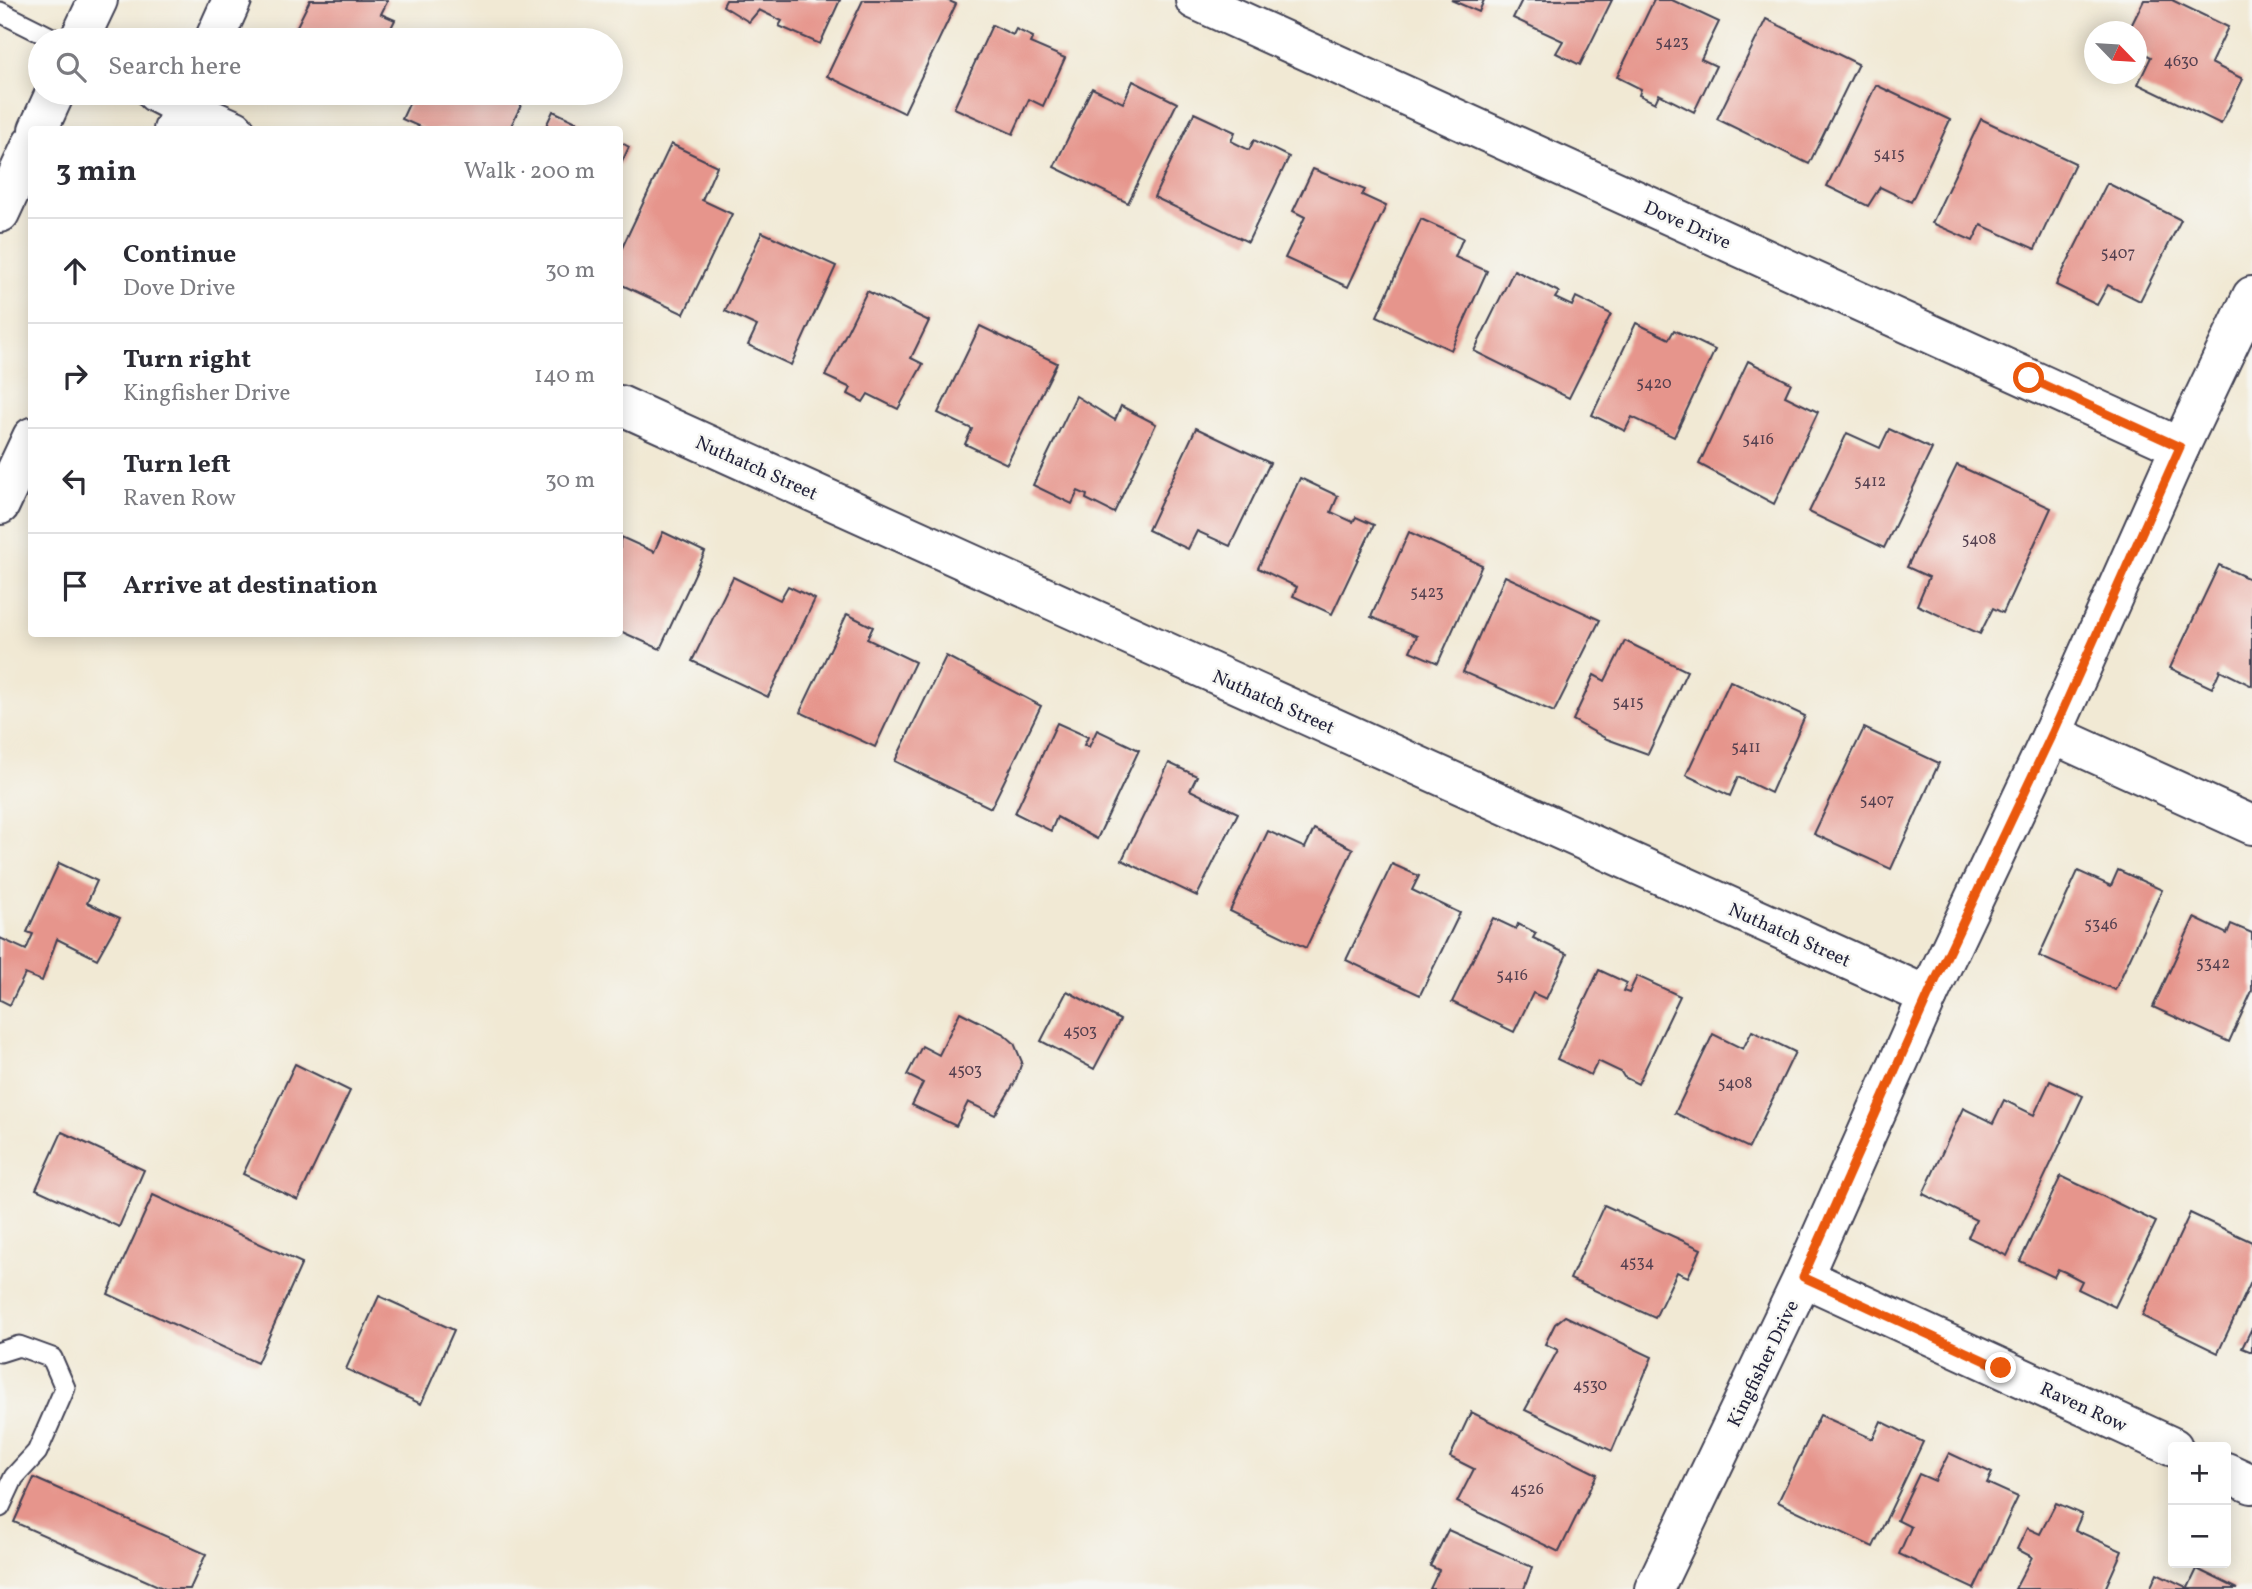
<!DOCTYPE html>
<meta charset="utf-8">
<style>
:root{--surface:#fff;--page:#f7f7f7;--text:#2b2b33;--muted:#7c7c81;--line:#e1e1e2}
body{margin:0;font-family:Vollkorn,serif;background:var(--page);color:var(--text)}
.controls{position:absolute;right:21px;bottom:21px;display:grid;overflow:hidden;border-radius:7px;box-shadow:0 4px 18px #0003}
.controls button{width:63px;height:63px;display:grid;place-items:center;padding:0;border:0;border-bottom:2px solid var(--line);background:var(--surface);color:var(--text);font:35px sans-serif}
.compass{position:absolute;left:2084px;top:21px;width:63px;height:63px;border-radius:50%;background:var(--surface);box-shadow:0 4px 18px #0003;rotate:115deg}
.stop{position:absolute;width:21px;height:21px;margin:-16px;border:5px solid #ea580c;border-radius:50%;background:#fff}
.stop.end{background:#ea580c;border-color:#fff;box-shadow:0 2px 7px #0008}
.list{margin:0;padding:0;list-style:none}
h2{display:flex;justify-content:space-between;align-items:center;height:91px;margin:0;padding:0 28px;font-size:30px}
h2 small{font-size:23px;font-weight:400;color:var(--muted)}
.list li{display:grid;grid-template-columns:46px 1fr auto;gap:21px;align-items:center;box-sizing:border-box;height:105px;padding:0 28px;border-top:2px solid var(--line)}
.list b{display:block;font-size:26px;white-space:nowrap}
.list p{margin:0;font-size:23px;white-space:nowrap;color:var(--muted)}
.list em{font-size:23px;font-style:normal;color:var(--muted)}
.icon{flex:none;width:38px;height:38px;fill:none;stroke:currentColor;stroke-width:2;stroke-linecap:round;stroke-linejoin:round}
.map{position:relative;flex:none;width:2252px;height:1589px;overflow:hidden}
.search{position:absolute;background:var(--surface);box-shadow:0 4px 18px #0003;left:28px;top:28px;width:595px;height:77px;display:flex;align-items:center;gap:18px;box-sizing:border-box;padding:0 24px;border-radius:38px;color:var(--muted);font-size:26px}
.panel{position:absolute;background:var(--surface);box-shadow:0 4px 18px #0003;left:28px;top:126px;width:595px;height:511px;border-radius:7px}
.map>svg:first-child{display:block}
</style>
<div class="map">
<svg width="2252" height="1589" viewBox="0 0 2252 1589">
<rect width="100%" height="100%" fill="#f6f6f2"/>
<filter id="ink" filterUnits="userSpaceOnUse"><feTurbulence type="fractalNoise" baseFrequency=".0143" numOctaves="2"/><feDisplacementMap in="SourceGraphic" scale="14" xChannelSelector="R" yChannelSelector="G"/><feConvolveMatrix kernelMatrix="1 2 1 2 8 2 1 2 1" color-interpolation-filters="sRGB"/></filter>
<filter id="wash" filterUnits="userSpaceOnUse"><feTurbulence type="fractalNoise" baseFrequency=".00686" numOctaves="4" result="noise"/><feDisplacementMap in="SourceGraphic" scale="28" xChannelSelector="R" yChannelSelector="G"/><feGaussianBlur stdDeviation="1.57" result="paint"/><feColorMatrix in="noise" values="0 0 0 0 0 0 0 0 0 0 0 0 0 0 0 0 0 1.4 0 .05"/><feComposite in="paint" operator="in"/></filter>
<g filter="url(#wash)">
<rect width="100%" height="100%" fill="#f1e9d4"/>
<g id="blocks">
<g fill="#e6958c">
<path d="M310,0H388L381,14L395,20L385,40H321L296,28Z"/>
<path d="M726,0H840L820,44L779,26L782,21L759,10L749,22L723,6Z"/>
<path d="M863,0H947L956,4L904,113L827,76Z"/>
<path d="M1451,0H1484L1479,12Z"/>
<path d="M1522,0H1612L1580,65L1556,53L1563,41L1513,18Z"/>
<path d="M1654,0H1672L1719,22L1701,59L1716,66L1694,112L1659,94L1655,103L1639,95L1641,89L1617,77Z"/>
<path d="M2144,0H2172L2228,27L2211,63L2243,79L2221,124L2138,84L2151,57L2136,49V32H2128Z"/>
<path d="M1766,19L1858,64L1809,164L1717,119Z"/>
<path d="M992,25L1013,35L1016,29L1033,37L1030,43L1065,58L1043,106L1029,99L1013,134L954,108Z"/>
<path d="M443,33L458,40H440Z"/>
<path d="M1133,81L1177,103L1128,203L1054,167L1092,88L1123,103Z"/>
<path d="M1876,85L1950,120L1911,202L1880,187L1868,206L1827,186Z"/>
<path d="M414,93H527L509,130H427L402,119Z"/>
<path d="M553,111L593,130H544Z"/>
<path d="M1194,113L1235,132L1231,141L1249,150L1254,140L1289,157L1248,242L1154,197Z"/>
<path d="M1981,119L2075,163L2035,249L1981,225L1973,241L1932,223Z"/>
<path d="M620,142L629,147L620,166Z"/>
<path d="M671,144L717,166L702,200L732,214L684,314L620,284V252Z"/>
<path d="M1313,169L1365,190L1362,195L1386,206L1348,287L1285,258L1305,217L1293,211Z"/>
<path d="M2107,183L2181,220L2140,301L2108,285L2097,305L2056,285Z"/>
<path d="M1421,219L1463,238L1455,257L1487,271L1451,350L1377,316Z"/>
<path d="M762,232L836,266L791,365L748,345L757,326L725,311Z"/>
<path d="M1514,270L1559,292L1555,298L1572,306L1576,297L1611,314L1569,398L1474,351Z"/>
<path d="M867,291L929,321L911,358L923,364L898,409L868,394L863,402L848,394L851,388L825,376Z"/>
<path d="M1636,323L1669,339L1674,330L1715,350L1674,437L1632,417L1625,431L1592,415Z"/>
<path d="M980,326L1057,363L1007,464L965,444L972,429L938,413Z"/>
<path d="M1748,361L1791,383L1785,396L1818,412L1774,504L1699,464Z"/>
<path d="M1076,396L1115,420L1121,406L1156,424L1114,513L1086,499L1087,495L1078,491L1072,504L1033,485Z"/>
<path d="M1196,428L1270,463L1230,546L1197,531L1188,549L1148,530Z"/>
<path d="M1889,429L1932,449L1884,548L1809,512L1847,433L1880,448Z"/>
<path d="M1957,465L2051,508L2003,613L1993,608L1980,634L1917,605L1929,577L1907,567Z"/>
<path d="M1300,478L1338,496L1331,512L1353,522L1356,517L1374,525L1332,614L1293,596L1297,587L1258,568Z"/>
<path d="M663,532L705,552L660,649L620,631V541L621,537L654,552Z"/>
<path d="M1409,532L1482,565L1438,663L1410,651L1417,636L1371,617Z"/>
<path d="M2219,565L2252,580V686L2220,670L2212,688L2170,668Z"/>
<path d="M1505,576L1600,620L1554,712L1463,672Z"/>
<path d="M733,577L780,600L788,586L815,599L768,697L692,661Z"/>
<path d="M847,614L873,627L867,639L915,662L875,747L800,712Z"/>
<path d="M1625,641L1687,671L1648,754L1607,739L1573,720L1594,675L1605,681Z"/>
<path d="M946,656L1041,706L991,808L895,761Z"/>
<path d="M1730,681L1805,716L1771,793L1738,777L1730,796L1686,775Z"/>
<path d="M1057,723L1088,737L1084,745L1089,747L1097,730L1139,750L1097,839L1057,817L1051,831L1015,813Z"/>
<path d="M1864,728L1939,763L1891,869L1814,834Z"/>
<path d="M1169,763L1197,776L1190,790L1238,813L1197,896L1122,860Z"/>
<path d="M1314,829L1353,849L1306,948L1230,911L1268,831L1305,848Z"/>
<path d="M59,863L97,881L87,903L120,918L97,959L57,939L42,981L25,974L10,1005L0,1000V938L26,950L33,934L27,932Z"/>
<path d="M1392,864L1419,876L1412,890L1460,913L1420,995L1346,960Z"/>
<path d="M2118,870L2162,890L2115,990L2039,956L2078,871L2111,886Z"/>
<path d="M1493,918L1516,929L1518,924L1536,933L1533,938L1567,954L1546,999L1533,993L1514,1032L1452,1002Z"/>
<path d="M2194,918L2227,934L2231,924L2252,933V991L2229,1042L2153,1007Z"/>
<path d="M1599,970L1627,983L1623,991L1629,993L1637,976L1680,996L1638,1084L1624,1077L1621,1072L1598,1061L1591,1075L1557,1059Z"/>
<path d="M1067,991L1120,1020L1094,1069L1041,1041Z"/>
<path d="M960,1012L1004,1034L1014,1043L1022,1062L1015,1082L995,1115L968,1102L956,1126L912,1105L923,1083L907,1075L922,1046L939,1055Z"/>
<path d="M1752,1031L1795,1052L1749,1148L1675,1113L1713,1034L1743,1049Z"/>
<path d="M295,1064L350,1091L298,1200L243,1174Z"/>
<path d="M2050,1081L2083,1096L2007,1256L1968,1237L1976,1220L1923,1194L1963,1108L1993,1123L2004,1100L2034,1115Z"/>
<path d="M62,1132L144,1170L119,1227L36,1189Z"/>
<path d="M2061,1176L2156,1222L2115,1307L2078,1289L2082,1281L2065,1272L2058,1269L2054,1277L2020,1261Z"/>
<path d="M153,1195L302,1263L257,1363L108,1294Z"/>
<path d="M1604,1205L1701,1249L1688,1277L1677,1272L1655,1318L1570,1279Z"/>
<path d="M2190,1213L2252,1242V1280L2218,1353L2142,1316Z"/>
<path d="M379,1296L454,1330L421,1404L346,1369Z"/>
<path d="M1565,1316L1652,1357L1612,1451L1525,1410L1558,1350L1545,1344L1555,1324Z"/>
<path d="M2252,1328V1352L2242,1348Z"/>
<path d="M1471,1412L1597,1474L1559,1552L1457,1502L1474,1469L1450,1457Z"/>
<path d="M1820,1415L1873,1439L1881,1421L1923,1442L1873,1547L1778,1502Z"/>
<path d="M1949,1453L1992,1473L1987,1483L2018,1497L1974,1589L1899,1554L1911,1527L1897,1520L1919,1474L1935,1481Z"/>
<path d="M34,1478L206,1554L190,1589H165L14,1522Z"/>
<path d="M2056,1503L2082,1514L2075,1530L2122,1551L2105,1589H2015L2032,1557L2017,1549L2027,1528L2040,1534Z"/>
<path d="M1448,1530L1532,1567L1524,1589H1430L1439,1570L1430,1566Z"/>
<path d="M2197,1569L2238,1589H2150L2157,1573L2188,1588Z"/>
</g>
</g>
</g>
<g filter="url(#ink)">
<use href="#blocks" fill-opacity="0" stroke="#414052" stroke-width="2"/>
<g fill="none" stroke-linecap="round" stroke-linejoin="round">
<defs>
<g id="lane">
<path d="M0,12L56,40"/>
<path d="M0,1352L19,1346L52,1358L65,1388L37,1452L14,1477L0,1507"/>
</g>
<g id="street">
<path d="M1195,0L2180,447"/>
<path d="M156,93L183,107L235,130"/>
<path d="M620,405L1928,996"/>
<path d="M2052,734L2252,825"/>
<path d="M1803,1277L2173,1447"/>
<path d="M2226,1472L2252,1484"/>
<path d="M1654,1589L1803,1277L1928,996L2052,734L2180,447L2252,296"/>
</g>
<g id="secondary">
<path d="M79,40L98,0"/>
<path d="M214,40L232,0"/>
<path d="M38,130L55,93"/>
<path d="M173,130L190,93"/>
<path d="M0,213L32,144"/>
<path d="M0,505L32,437"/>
</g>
</defs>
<use href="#lane" stroke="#414052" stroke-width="23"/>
<use href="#street" stroke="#414052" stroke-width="42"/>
<use href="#secondary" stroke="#414052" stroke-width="42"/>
<use href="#lane" stroke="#fff" stroke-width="19"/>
<use href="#street" stroke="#fff" stroke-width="38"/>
<use href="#secondary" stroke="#fff" stroke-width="38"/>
</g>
</g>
<g fill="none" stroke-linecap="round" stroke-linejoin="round" filter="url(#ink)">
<path stroke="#ea580c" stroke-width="9" d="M2001,1368L1803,1277L1928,996L2052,734L2180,447L2029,378"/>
</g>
<g text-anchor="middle" stroke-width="5" stroke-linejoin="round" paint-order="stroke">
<g font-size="16" fill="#533f4f">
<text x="1672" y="47">5423</text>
<text x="2181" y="66">4630</text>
<text x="1889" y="159">5415</text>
<text x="2118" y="258">5407</text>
<text x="1654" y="388">5420</text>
<text x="1758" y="444">5416</text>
<text x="1870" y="486">5412</text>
<text x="1979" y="544">5408</text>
<text x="1427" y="597">5423</text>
<text x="1628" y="707">5415</text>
<text x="1746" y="752">5411</text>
<text x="1877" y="805">5407</text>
<text x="2101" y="929">5346</text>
<text x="2213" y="968">5342</text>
<text x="1512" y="980">5416</text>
<text x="1080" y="1036">4503</text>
<text x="965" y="1075">4503</text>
<text x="1735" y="1088">5408</text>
<text x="1637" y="1267">4534</text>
<text x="1590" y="1390">4530</text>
<text x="1527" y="1494">4526</text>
</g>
<g font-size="19" fill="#22223b" stroke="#f6f6f2">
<text transform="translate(1688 224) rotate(24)" y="7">Dove Drive</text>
<text transform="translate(757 467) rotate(24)" y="7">Nuthatch Street</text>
<text transform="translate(1274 701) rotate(24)" y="7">Nuthatch Street</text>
<text transform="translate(1790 934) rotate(24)" y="7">Nuthatch Street</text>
<text transform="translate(1762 1363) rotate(-64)" y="7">Kingfisher Drive</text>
<text transform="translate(2084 1406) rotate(25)" y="7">Raven Row</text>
</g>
</g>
</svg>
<div class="controls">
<button>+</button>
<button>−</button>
</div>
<svg class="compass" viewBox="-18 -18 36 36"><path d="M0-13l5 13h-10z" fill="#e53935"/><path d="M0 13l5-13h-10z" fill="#7c7c81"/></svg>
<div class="stop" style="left:2029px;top:378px"></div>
<div class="stop end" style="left:2001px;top:1368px"></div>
<div class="search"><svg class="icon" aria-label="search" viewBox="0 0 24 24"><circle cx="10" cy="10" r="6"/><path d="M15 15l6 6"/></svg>Search here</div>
<section class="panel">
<h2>3 min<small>Walk · 200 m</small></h2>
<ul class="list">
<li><svg class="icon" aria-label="ahead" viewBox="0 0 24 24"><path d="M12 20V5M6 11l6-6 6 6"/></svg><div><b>Continue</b><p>Dove Drive</p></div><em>30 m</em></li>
<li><svg class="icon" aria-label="right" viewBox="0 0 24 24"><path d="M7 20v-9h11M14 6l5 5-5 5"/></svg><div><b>Turn right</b><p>Kingfisher Drive</p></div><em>140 m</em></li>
<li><svg class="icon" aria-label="left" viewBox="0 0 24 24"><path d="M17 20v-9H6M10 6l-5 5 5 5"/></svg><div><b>Turn left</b><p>Raven Row</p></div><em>30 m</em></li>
<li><svg class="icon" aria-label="arrive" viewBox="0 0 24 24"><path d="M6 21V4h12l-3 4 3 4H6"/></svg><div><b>Arrive at destination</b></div></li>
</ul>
</section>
</div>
